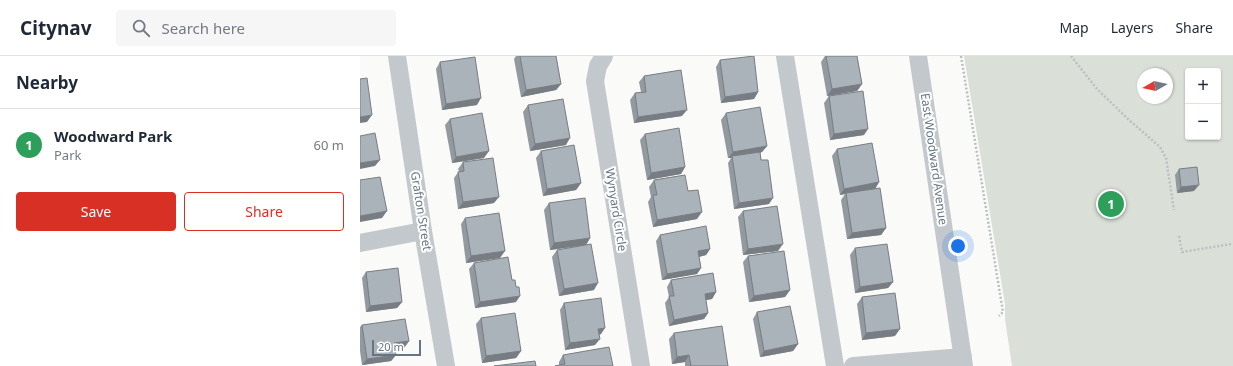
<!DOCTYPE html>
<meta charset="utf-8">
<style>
:root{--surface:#fff;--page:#f6f6f7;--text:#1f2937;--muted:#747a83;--line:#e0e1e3;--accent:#d93025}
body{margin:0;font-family:"Noto Sans",sans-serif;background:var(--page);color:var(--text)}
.controls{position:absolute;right:12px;top:12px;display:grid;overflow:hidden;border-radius:4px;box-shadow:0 1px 3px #0004}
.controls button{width:36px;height:36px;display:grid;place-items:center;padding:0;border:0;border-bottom:1px solid var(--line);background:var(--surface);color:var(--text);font:20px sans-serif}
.compass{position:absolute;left:777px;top:12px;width:36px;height:36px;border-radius:50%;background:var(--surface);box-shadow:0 1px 3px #0004;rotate:261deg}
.scale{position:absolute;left:12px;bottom:10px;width:49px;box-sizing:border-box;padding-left:4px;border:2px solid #657583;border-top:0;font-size:11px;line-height:14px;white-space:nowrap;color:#657583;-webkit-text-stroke:3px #fff;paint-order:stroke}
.you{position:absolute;left:598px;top:190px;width:14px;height:14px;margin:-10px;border:3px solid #fff;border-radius:50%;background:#1a73e8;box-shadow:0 0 0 6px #1a73e833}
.badge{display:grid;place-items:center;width:26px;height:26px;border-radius:50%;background:var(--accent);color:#fff;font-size:13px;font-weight:700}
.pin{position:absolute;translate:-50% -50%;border:2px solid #fff;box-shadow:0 1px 4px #0006}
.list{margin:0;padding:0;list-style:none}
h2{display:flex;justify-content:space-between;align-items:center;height:52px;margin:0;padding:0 16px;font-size:17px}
h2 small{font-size:13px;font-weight:400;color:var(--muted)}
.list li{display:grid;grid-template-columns:26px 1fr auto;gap:12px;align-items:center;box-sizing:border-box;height:72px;padding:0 16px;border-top:1px solid var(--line)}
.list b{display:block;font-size:15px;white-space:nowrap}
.list p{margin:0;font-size:13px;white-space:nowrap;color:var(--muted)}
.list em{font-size:13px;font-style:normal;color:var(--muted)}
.actions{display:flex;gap:8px;padding:12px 16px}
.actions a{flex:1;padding:9px 0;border:1px solid var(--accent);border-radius:4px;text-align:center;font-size:14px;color:var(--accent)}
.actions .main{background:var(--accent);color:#fff}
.icon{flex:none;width:22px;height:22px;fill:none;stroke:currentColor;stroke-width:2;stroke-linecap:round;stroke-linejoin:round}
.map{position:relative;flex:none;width:873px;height:310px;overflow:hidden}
header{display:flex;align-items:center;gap:24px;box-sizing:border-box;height:56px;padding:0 20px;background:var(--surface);border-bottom:1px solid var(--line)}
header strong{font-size:19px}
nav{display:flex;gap:22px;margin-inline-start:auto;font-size:14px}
.search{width:280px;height:36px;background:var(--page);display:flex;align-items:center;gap:10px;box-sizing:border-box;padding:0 14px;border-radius:4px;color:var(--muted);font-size:15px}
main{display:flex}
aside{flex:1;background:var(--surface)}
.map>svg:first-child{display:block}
</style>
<header>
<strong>Citynav</strong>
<div class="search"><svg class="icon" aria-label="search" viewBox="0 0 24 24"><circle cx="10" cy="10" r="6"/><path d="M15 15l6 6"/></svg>Search here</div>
<nav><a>Map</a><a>Layers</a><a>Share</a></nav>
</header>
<main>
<aside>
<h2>Nearby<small></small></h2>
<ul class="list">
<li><span class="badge" style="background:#2e9e5b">1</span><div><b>Woodward Park</b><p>Park</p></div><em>60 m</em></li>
</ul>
<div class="actions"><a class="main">Save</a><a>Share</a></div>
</aside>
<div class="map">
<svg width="873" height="310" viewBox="0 0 873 310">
<rect width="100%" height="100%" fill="#fafaf8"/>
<path fill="#dadfd7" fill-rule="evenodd" d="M604,0H873V310H652L645,263V248ZM828,15H858V81H828ZM783,18H807V42H783Z"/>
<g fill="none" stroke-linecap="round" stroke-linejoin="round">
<g stroke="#bbbfc2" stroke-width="2.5" stroke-dasharray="2 2" stroke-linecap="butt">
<path d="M601,0L643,256L639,260"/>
<path d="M711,0L737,33L768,63L800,91L806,102L814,154"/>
<path d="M819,180L822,196L871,188"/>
</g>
<g stroke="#c3c8cc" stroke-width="18">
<path d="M37,0L63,175L86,310"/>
<path d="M244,0L238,10L235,25L281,310"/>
<path d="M425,0L475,310"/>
<path d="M558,0L604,310"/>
<path d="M0,187L63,175"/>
<path d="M493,310L603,301"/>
</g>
</g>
<g fill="#929a9f">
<path d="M156,0H196L201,28L196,34L161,41L154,3Z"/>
<path d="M465,0H497L502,28L497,35L467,40L461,6Z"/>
<path d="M360,4L398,36L394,43L361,47L356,11Z"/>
<path d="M80,6L117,49L82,54L76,13Z"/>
<path d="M284,20L322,60L274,67L270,44L275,37L281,36L279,26Z"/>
<path d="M469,40L504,79L470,84L464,47Z"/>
<path d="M168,49L206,89L170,95L163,56Z"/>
<path d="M366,57L407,90L402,96L400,97L409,148L374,153L368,107L371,102H368L361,64Z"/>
<path d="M90,63L124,102L92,107L85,69Z"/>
<path d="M285,78L325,111L321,118L287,124L280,84Z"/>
<path d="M477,93L519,126L515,133L526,172L521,179L487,183L481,144L485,138L480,139L472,100Z"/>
<path d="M181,95L221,127L216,134L183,140L176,102Z"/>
<path d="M103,106L134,147L98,153L94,122L99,115L98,113Z"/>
<path d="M819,113L834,135L817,137L815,119Z"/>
<path d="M294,124L328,135L337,163L293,171L288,146L291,141L289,131Z"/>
<path d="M189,147L230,182L226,189L190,194L184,154Z"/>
<path d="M383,155L418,195L383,199L378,161Z"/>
<path d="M105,162L140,202L106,207L101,168Z"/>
<path d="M300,179L350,193L346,199L339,201L341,212L337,218L302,224L296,185Z"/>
<path d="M495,192L533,226L528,232L495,237L490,199Z"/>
<path d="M197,194L234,234L199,240L192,201Z"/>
<path d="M388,200L430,234L425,241L389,246L383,206Z"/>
<path d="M114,207L152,224L156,246L115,252L109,213Z"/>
<path d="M6,216L42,246L37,252L6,256L2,222Z"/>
<path d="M311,224L356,236L352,243L346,244L348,257L344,263L309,270L305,247L309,241L307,231Z"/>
<path d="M502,241L535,280L502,284L497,248Z"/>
<path d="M204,247L241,278L239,279L235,289L205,294L200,254Z"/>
<path d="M397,256L438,288L433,295L400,301L393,263Z"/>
<path d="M121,262L161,295L156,302L122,307L116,268Z"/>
<path d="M2,269L49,285L44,292L35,293L36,299L31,305L2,309L0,295V271Z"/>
<path d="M314,277L368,310H325V306L312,308L309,283Z"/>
<path d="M203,299L253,310L199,309V306Z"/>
</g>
<g fill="#777d82">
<path d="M201,28L196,34L161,41L166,34Z"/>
<path d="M502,28L497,35L467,40L472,33Z"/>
<path d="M398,36L394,43L361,47L365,41Z"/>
<path d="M121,42L117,49L82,54L86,48Z"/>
<path d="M327,54L322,60L274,67L278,61Z"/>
<path d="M12,59L7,66L0,67V61Z"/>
<path d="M508,73L504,79L470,84L474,78Z"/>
<path d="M210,82L206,89L170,95L175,88Z"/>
<path d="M407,90L402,96L372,102V100L371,102H368L373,96Z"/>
<path d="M129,95L124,102L92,107L96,101Z"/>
<path d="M20,104L15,110L0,113V107Z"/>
<path d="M325,111L321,118L287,124L291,117Z"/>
<path d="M519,126L515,133L486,137L485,138L480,139L484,133Z"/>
<path d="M221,127L216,134L183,140L187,133Z"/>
<path d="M839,129L834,135L817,137L821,131Z"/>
<path d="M139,141L134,147L98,153L103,146Z"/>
<path d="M413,142L409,148L374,153L379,147Z"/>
<path d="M27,155L22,162L0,166V160Z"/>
<path d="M342,156L337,163L293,171L297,164Z"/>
<path d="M526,172L521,179L487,183L492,177Z"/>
<path d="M230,182L226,189L190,194L194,187Z"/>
<path d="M423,188L418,195L383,199L388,193Z"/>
<path d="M350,193L346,199L334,202L338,195Z"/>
<path d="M145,195L140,202L106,207L111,200Z"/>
<path d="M341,212L337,218L302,224L307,218Z"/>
<path d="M533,226L528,232L495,237L500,231Z"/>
<path d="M238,227L234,234L199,240L204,233Z"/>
<path d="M430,234L425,241L389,246L394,240Z"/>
<path d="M356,236L352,243L340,245L345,238Z"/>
<path d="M160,240L156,246L115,252L120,246Z"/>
<path d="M42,246L37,252L6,256L10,250Z"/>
<path d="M348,257L344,263L309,270L314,264Z"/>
<path d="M245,272L241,278L234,280L238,273Z"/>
<path d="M540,273L535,280L502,284L506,277Z"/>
<path d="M240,283L235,289L205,294L210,287Z"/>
<path d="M49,285L44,292L30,294L34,287Z"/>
<path d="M438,288L433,295L400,301L404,295Z"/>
<path d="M161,295L156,302L122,307L126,300Z"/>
<path d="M36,299L31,305L2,309L7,303Z"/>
<path d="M329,299L325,306L312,308L317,301Z"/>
</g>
<g fill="#aab3b9" stroke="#777d82">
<path d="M160,0H196L201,28L166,34Z"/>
<path d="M394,0L398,36L365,41L360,4Z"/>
<path d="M466,0H497L502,28L472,33Z"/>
<path d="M115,1L121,42L86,48L80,6Z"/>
<path d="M321,14L327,54L278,61L275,37L286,36L284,20Z"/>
<path d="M7,22L12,59L0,61V23Z"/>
<path d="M503,35L508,73L474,78L469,40Z"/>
<path d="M203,43L210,82L175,88L168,49Z"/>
<path d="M400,51L407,90L373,96L366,57Z"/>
<path d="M122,57L129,95L96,101L90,63Z"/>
<path d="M319,72L325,111L291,117L285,78Z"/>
<path d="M15,77L20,104L0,107V80Z"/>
<path d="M512,87L519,126L484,133L477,93Z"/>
<path d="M214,89L221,127L187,133L181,95Z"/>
<path d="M400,96L401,104H408L413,142L379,147L372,100Z"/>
<path d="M133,102L139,141L103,146L98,116L104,115L103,106Z"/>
<path d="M837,111L839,129L821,131L819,113Z"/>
<path d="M325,119L328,135L338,134L342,156L297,164L293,139H297L294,124Z"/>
<path d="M20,121L27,155L0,160V124Z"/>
<path d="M520,132L526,172L492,177L486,137Z"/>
<path d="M225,142L230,182L194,187L189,147Z"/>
<path d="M417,150L423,188L388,193L383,155Z"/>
<path d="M139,157L145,195L111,200L105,162Z"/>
<path d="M346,170L350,193L338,195L341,212L307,218L300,179Z"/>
<path d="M231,188L238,227L204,233L197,194Z"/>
<path d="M527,188L533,226L500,231L495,192Z"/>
<path d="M424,195L430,234L394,240L388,200Z"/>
<path d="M148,201L152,224H155L156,231H159L160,240L120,246L114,207Z"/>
<path d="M38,212L42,246L10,250L6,216Z"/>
<path d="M353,217L356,236L345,238L348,257L314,264L309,240H314L311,224Z"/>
<path d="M535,237L540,273L506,277L502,241Z"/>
<path d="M241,242L245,272L238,273L240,283L210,287L204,247Z"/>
<path d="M430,250L438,288L404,295L397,256Z"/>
<path d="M155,257L161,295L126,300L121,262Z"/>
<path d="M45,263L49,285L34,287L36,299L7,303L2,269Z"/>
<path d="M362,270L368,310H331L329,299L317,301L314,277Z"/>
<path d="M249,291L253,310H195L205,308L203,299Z"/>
<path d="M175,305L176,310H134Z"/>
</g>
<g text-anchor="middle" stroke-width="4" stroke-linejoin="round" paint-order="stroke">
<g font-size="12" fill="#657583" stroke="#fff">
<text transform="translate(574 103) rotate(82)" y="4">East Woodward Avenue</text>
<text transform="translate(256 154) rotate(81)" y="4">Wynyard Circle</text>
<text transform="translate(61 155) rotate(81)" y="4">Grafton Street</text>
</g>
</g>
</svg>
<div class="controls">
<button>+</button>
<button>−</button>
</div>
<svg class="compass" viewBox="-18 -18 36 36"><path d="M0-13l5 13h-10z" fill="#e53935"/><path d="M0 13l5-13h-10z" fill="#747a83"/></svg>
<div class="scale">20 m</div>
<div class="you"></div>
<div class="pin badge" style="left:751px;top:148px;background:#2e9e5b">1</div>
</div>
</main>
